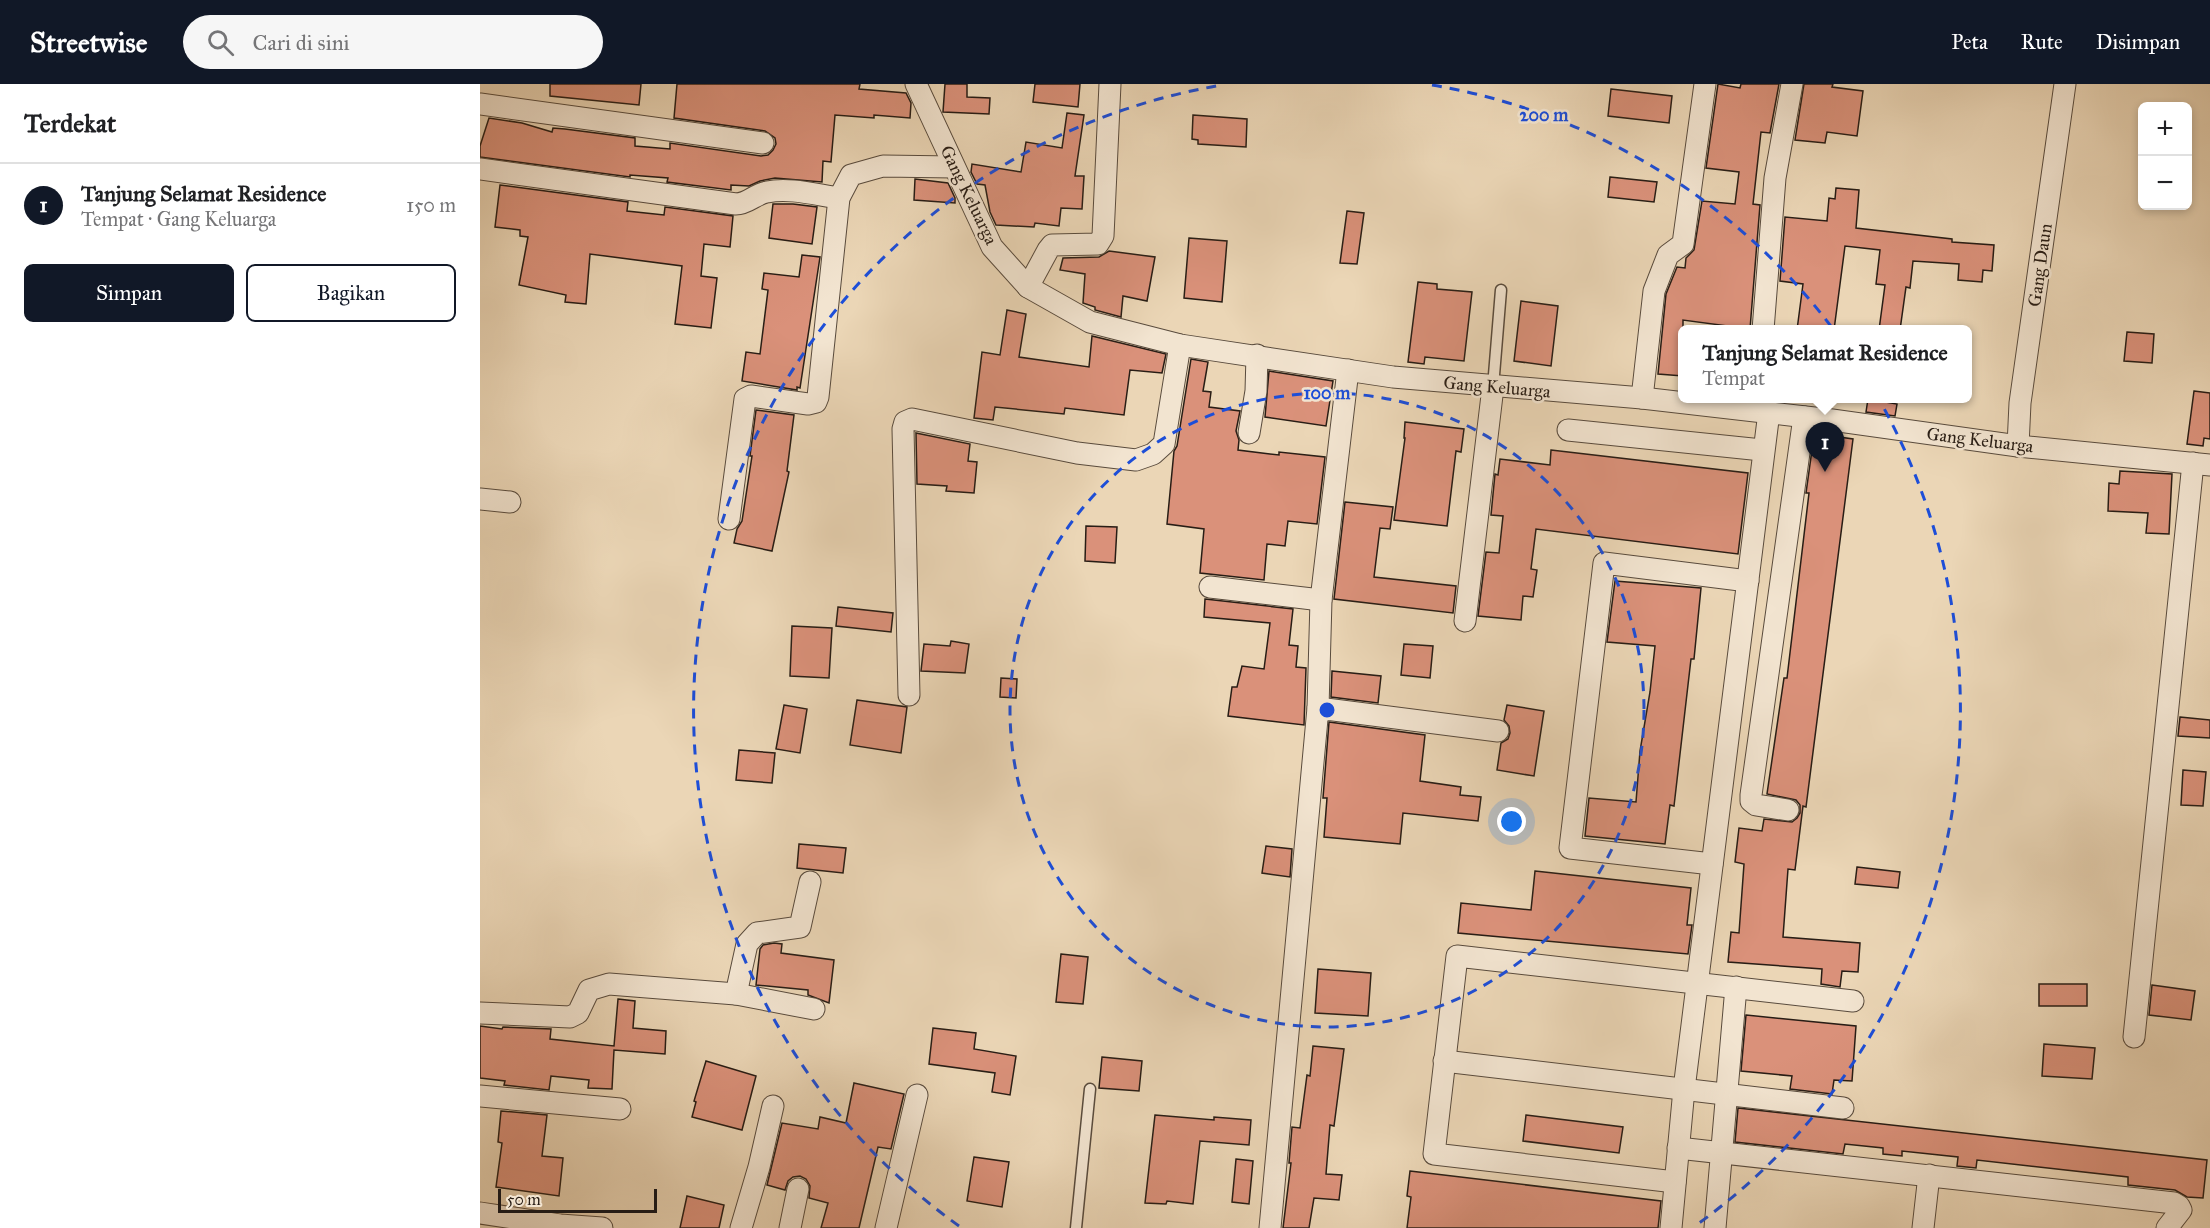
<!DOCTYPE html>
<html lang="id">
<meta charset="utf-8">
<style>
:root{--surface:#fff;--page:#f6f6f6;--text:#202124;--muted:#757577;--line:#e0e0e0;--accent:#111827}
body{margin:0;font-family:"IM FELL Great Primer",serif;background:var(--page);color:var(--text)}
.controls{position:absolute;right:18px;top:18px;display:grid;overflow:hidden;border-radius:9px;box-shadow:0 3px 9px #0003}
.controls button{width:54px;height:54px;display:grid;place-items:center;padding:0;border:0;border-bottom:2px solid var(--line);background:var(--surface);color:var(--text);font:30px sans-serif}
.scale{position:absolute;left:18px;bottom:15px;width:159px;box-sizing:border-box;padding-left:6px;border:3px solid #281d15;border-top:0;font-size:16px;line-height:21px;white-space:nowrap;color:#281d15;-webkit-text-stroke:4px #f2e4d0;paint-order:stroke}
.you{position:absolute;left:1032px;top:738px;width:21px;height:21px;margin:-15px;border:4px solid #fff;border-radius:50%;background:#1a73e8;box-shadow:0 0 0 9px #1a73e833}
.badge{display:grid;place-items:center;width:39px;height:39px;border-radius:50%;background:var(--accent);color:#fff;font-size:20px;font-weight:700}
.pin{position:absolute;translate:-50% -50px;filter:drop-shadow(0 2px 3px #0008)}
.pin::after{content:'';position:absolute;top:32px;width:21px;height:18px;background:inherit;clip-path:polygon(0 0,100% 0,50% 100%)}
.popup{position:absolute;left:1198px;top:241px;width:294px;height:78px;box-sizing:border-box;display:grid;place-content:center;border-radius:9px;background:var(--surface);filter:drop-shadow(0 2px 4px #0005);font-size:20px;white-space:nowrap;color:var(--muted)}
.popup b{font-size:22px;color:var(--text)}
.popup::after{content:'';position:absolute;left:50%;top:100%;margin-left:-12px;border:12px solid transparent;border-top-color:var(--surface)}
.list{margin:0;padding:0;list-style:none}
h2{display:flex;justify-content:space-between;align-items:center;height:78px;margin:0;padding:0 24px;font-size:26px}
h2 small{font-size:20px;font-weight:400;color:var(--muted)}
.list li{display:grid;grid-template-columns:39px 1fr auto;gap:18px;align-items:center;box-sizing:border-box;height:84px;padding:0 24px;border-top:2px solid var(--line)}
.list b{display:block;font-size:22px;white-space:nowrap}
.list p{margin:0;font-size:20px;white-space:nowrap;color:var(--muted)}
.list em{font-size:20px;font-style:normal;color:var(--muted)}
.actions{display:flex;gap:12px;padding:18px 24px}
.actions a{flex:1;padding:14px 0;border:2px solid var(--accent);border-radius:9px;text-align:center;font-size:21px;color:var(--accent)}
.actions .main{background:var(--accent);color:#fff}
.icon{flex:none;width:33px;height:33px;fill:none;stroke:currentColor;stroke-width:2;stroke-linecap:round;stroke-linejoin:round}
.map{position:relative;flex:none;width:1730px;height:1144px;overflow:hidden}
header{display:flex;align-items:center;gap:36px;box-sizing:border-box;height:84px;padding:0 30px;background:var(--accent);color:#fff}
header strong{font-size:28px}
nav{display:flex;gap:33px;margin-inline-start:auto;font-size:21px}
.search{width:420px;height:54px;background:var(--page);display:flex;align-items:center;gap:15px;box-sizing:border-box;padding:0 21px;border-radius:33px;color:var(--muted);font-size:22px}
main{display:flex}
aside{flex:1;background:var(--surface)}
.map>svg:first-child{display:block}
</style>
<header>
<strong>Streetwise</strong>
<div class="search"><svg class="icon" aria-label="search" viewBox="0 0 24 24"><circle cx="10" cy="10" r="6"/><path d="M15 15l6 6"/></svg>Cari di sini</div>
<nav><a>Peta</a><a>Rute</a><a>Disimpan</a></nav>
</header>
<main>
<aside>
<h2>Terdekat<small></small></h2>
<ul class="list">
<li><span class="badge">1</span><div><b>Tanjung Selamat Residence</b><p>Tempat · Gang Keluarga</p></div><em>150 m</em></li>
</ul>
<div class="actions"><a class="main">Simpan</a><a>Bagikan</a></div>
</aside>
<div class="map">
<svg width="1730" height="1144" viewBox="0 0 1730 1144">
<rect width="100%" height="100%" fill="#ebd6b6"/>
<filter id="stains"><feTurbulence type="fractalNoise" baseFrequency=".00333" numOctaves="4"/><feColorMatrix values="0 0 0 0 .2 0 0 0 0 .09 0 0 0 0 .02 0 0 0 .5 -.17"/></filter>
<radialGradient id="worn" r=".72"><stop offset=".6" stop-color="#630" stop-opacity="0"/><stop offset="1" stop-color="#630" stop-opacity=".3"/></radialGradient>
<g fill="#da917a" stroke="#281d15" stroke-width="1.5">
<path d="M70,0H161L159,21L70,12Z"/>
<path d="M197,0H380L379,5L426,9L431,19L430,34L394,31V34L355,31L351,78L343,77L342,98L295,94L280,97L269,102L251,101V106L187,98L188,94L150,91V93L0,73V62L9,34L42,39L72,48L73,44L85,45L155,54V62L190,65V59L281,72L288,71L293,66L296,60L295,54L285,47L194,34Z"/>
<path d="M465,0H487V13L510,14L509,30L463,28Z"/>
<path d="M555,0H600L598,23L553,18Z"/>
<path d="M1238,0L1260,4L1261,0H1299L1290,49L1281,48L1273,120L1280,121L1270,245L1203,236V292L1178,290L1186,210L1197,183L1205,184L1206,174L1214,166L1222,117L1255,120L1259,88L1226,84Z"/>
<path d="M1324,0H1353L1352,3L1383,7L1377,52L1347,48L1345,59L1315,56Z"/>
<path d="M1131,5L1192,12L1189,39L1128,32Z"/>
<path d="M587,29L604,31L595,92H604L602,125L581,124L579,142L555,139L554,143L516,141L510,128L505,101L497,100L491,88L492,80L541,88L546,58L582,64Z"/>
<path d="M713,31L767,35L766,63L718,60V56L712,55Z"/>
<path d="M1130,93L1177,98L1174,118L1128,113Z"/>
<path d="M435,95L468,99L475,114V119L434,116Z"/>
<path d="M20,101L148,118L147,127L184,131L185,123L253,132L250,163L224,160L221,192L237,194L231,244L195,240L202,182L110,170L106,220L85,218L86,211L39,201L48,153L40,152V146L15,143Z"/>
<path d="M1356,104L1379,106L1376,144L1472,155V158L1514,161L1512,187L1503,186L1502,198L1478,196L1479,180L1433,177L1430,204L1426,203L1420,246H1399L1405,201L1396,200L1400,166L1365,162L1354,246H1317L1323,200L1300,197L1305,133L1347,137L1349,114L1355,115Z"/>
<path d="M293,120H313L337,123L332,160L289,154Z"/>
<path d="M867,127L884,129L877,180L860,179Z"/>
<path d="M709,154L747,157L742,218L704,214Z"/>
<path d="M629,167L675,173L667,217L643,212L641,233L615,226V223L603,219L605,190L580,186L583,174L619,173Z"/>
<path d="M322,171L340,173L320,304L317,303V306L262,297L266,268L280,270L288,206L282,205L284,189L319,193Z"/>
<path d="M938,198L957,200V205L992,208L984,277L945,273L944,280L928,278Z"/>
<path d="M1041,217L1078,222L1071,282L1034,277Z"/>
<path d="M527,226L546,230L539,273L609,283L612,252L686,270L682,289L650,286L644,331L585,324L584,330L515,323L513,336L494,334L502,268L520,271Z"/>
<path d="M1647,248L1674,250L1672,279L1644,277Z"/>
<path d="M711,275L728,278L723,307L731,308L729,323L760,327L756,347L759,356L758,366L799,371V368L845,373L837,440L808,437L805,462L787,460L784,496L720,489L724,445L687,440L694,367L697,362Z"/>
<path d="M789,287L853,297L846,342L785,333Z"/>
<path d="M1714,307L1730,309V355L1724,354L1723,362L1707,360Z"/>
<path d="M1388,315L1417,320L1415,332L1386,328Z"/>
<path d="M276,326L314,331L307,387L309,388L292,467L254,459L257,445L262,437L272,372H270Z"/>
<path d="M925,338L984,345L981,368L976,367L967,442L914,436L925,354H924Z"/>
<path d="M436,349L490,360L488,377L497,378L494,409L466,407L467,402L437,400Z"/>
<path d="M1345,351L1373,355L1326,723L1323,722L1315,786L1308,785L1303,853L1380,859L1378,888L1362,887L1360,903L1341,900L1342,885L1248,878L1251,848L1259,849L1264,780L1255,778L1259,744L1282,747L1284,735L1312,738L1317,734L1320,729V721L1316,716L1287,710L1304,594H1307L1329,409H1326L1332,366L1343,367Z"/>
<path d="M1071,366L1268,389L1258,470L1056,445L1051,485L1057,486L1053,513L1043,512L1041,536L998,532L1006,468L1019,469L1023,432L1011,431L1015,390L1018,391L1020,375L1070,381Z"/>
<path d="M1640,387L1692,390L1689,450L1666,449L1668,429L1628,427L1629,399L1639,400Z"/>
<path d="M865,418L913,423L910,445L900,444L894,493L976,502L973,529L854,515Z"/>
<path d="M606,442L637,443L635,479L605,477Z"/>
<path d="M1135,497L1221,504L1214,575H1211L1194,722L1190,721L1185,760L1105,752L1109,714L1156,718L1160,667L1170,608L1175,562L1127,558Z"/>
<path d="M725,515L813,525L809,561L818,562L816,583L826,584L824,641L748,632L752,603H757L762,582L784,585L790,539L724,533Z"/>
<path d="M358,523L413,529L411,548L356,542Z"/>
<path d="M312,542L352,544L349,594L310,592Z"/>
<path d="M471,557L489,560L485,589L441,587L444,560L470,562Z"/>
<path d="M924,560L953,562L950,594L921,591Z"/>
<path d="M852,587L901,592L898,619L851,613Z"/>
<path d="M521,594L537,595L536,614L520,613Z"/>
<path d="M377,616L427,623L421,669L370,661Z"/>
<path d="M304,621L327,625L320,669L296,665Z"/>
<path d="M1027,621L1064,627L1054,692L1017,686L1021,659L1028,655L1030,649L1029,642L1024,636Z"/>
<path d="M1700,633L1730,636V654L1698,652Z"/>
<path d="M849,638L945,651L940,697L981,703L980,711L1001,713L998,737L923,729L920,760L844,753L847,714H843Z"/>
<path d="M259,666L295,669L292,699L256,696Z"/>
<path d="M1703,686L1726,688L1723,722L1701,721Z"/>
<path d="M319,760L366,764L363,789L317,784Z"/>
<path d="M786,762L812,765L810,793L782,789Z"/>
<path d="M1377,783L1420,788L1418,804L1375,800Z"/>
<path d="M1055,787L1211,804L1207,841H1212L1208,870L978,849L981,819L1051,826Z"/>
<path d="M294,859L302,860L301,869L354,876L349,919L328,911V906L276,901L280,865L283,861Z"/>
<path d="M581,870L608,873L603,920L576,918Z"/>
<path d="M838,885L891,889L888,932L835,929Z"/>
<rect x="1559" y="900" width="48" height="22"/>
<path d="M1672,901L1715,907L1711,936L1669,931Z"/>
<path d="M138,915L155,917L153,944L186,947L185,970L134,966L132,1005L108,1004L109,996L71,992L69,1006L24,1001L25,997L0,994V942L22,945L23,943L71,945L70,955L134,962Z"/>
<path d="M1266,931L1376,942L1372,997L1354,996L1352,1010L1310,1005L1312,992L1261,987Z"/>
<path d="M453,944L496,949L494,965L536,972L530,1011L512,1008L515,989L449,980Z"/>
<path d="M1564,960L1615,964L1612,995L1562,992Z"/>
<path d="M833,962L864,965L854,1042L850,1041L846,1090L862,1091L859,1116L834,1114L829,1144H803L811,1079H809L812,1043L820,1044L827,991L830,992Z"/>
<path d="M622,973L662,977L659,1007L619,1004Z"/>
<path d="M226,977L276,992L262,1046L212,1033L216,1018L214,1017Z"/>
<path d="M374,999L424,1010L411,1065L398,1063L379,1144H341L348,1119L329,1114L330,1102L326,1095L320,1092L313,1093L308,1097L305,1106L287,1101L302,1039L338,1045L340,1033L366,1039Z"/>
<path d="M1258,1024L1727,1076L1723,1114L1707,1113L1695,1106L1648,1101V1093L1497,1076L1496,1084L1477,1082L1478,1073L1422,1067V1072L1403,1070V1064L1365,1060L1363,1070L1255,1058Z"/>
<path d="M21,1027L67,1031L62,1072L83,1074L79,1112L16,1103L22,1059L18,1058Z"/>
<path d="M675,1031L734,1036V1033L771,1036L769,1061L720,1057L713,1120L687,1117L686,1120L665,1119Z"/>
<path d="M1046,1031L1143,1043L1139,1069L1043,1057Z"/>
<path d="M494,1073L529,1078L522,1123L487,1117Z"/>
<path d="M756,1075L773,1077L769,1120L752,1118Z"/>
<path d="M930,1087L1181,1117L1178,1144H927L931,1113L927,1112Z"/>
<path d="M207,1112L244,1121L239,1144H200Z"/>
</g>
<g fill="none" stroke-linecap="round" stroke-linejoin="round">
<defs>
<g id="service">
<path d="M1013,303L1021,206"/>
<path d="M596,1144L610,1005"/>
</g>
<g id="minor">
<path d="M436,0L512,163L548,203L610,238L700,261L913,293L1162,314L1352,336L1538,362L1730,381"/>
<path d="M0,20L283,59"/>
<path d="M0,85L256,120C268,120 275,110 287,108C309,103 337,111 359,114"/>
<path d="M548,203L568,166L572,161L618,160L623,152L630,0"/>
<path d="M1283,246L1295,94L1312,0"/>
<path d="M1162,314L1174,207L1188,171L1203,160L1225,0"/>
<path d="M1088,346L1282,366"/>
<path d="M769,349L776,307L777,271"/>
<path d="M1538,362L1540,319L1585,0"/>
<path d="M0,415L30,418"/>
<path d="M249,435L265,315L271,312L328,320L336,318L338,313L359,114L371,91L403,82L474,83"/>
<path d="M730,503L841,516"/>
<path d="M985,537L1013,303"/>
<path d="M429,611L423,345L425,338L432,335L597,369L656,376L673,370L684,360L700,261"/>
<path d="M838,624L1018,647"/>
<path d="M1308,726L1276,721L1271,717V711L1324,333"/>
<path d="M1232,780L1090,764L1124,479L1268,497"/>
<path d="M256,910L267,860L277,849L320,843L330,798"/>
<path d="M0,929L90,933L98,929L109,906L129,900L256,910L334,925"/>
<path d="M1654,953L1713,379"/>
<path d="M964,977L1363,1024"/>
<path d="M0,1012L140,1025"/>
<path d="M1198,1064L1694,1119L1699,1122L1701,1126L1687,1144"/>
<path d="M1195,1098L954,1070L977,872L1373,917"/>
<path d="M0,1129L80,1141L122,1144"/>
<path d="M261,1144L279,1083L293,1022"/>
<path d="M310,1144L318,1105"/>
<path d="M406,1144L437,1011"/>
<path d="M790,1144L838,624L841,516L868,286"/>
<path d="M1191,1144L1204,1005L1289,328"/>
<path d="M1235,1144L1256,903"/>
<path d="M1443,1144L1449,1091"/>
</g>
</defs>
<use href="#service" stroke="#594b3d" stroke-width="13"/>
<use href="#minor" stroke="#594b3d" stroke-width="23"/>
<use href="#service" stroke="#f2e4d0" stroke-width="10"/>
<use href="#minor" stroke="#f2e4d0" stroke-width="21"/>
</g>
<g fill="none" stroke="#1d4ed8" stroke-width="3" stroke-dasharray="10 8">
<circle cx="847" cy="626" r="317"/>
<path d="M479 1142A634 634 0 0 1 742 1M952 1A634 634 0 0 1 1215 1142"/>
</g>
<g text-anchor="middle" stroke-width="5" stroke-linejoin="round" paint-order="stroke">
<g font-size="18" fill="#281d15" stroke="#f2e4d0">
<text transform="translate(489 111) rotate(64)" y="6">Gang Keluarga</text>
<text transform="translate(1560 181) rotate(-82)" y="6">Gang Daun</text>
<text transform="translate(1017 303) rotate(5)" y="6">Gang Keluarga</text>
<text transform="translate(1500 356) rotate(7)" y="6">Gang Keluarga</text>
</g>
</g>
<circle cx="847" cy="626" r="9" fill="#1d4ed8" stroke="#f2e4d0" stroke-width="3"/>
<g font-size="18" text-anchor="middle" font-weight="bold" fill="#1d4ed8" stroke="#f2e4d0" stroke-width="5" stroke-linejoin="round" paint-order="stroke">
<text x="1064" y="37">200 m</text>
<text x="847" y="315">100 m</text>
</g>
<rect width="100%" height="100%" filter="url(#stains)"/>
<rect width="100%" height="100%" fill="url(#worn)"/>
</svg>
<div class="controls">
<button>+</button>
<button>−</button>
</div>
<div class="scale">50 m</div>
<div class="you"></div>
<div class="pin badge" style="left:1345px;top:388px">1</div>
<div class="popup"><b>Tanjung Selamat Residence</b>Tempat</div>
</div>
</main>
